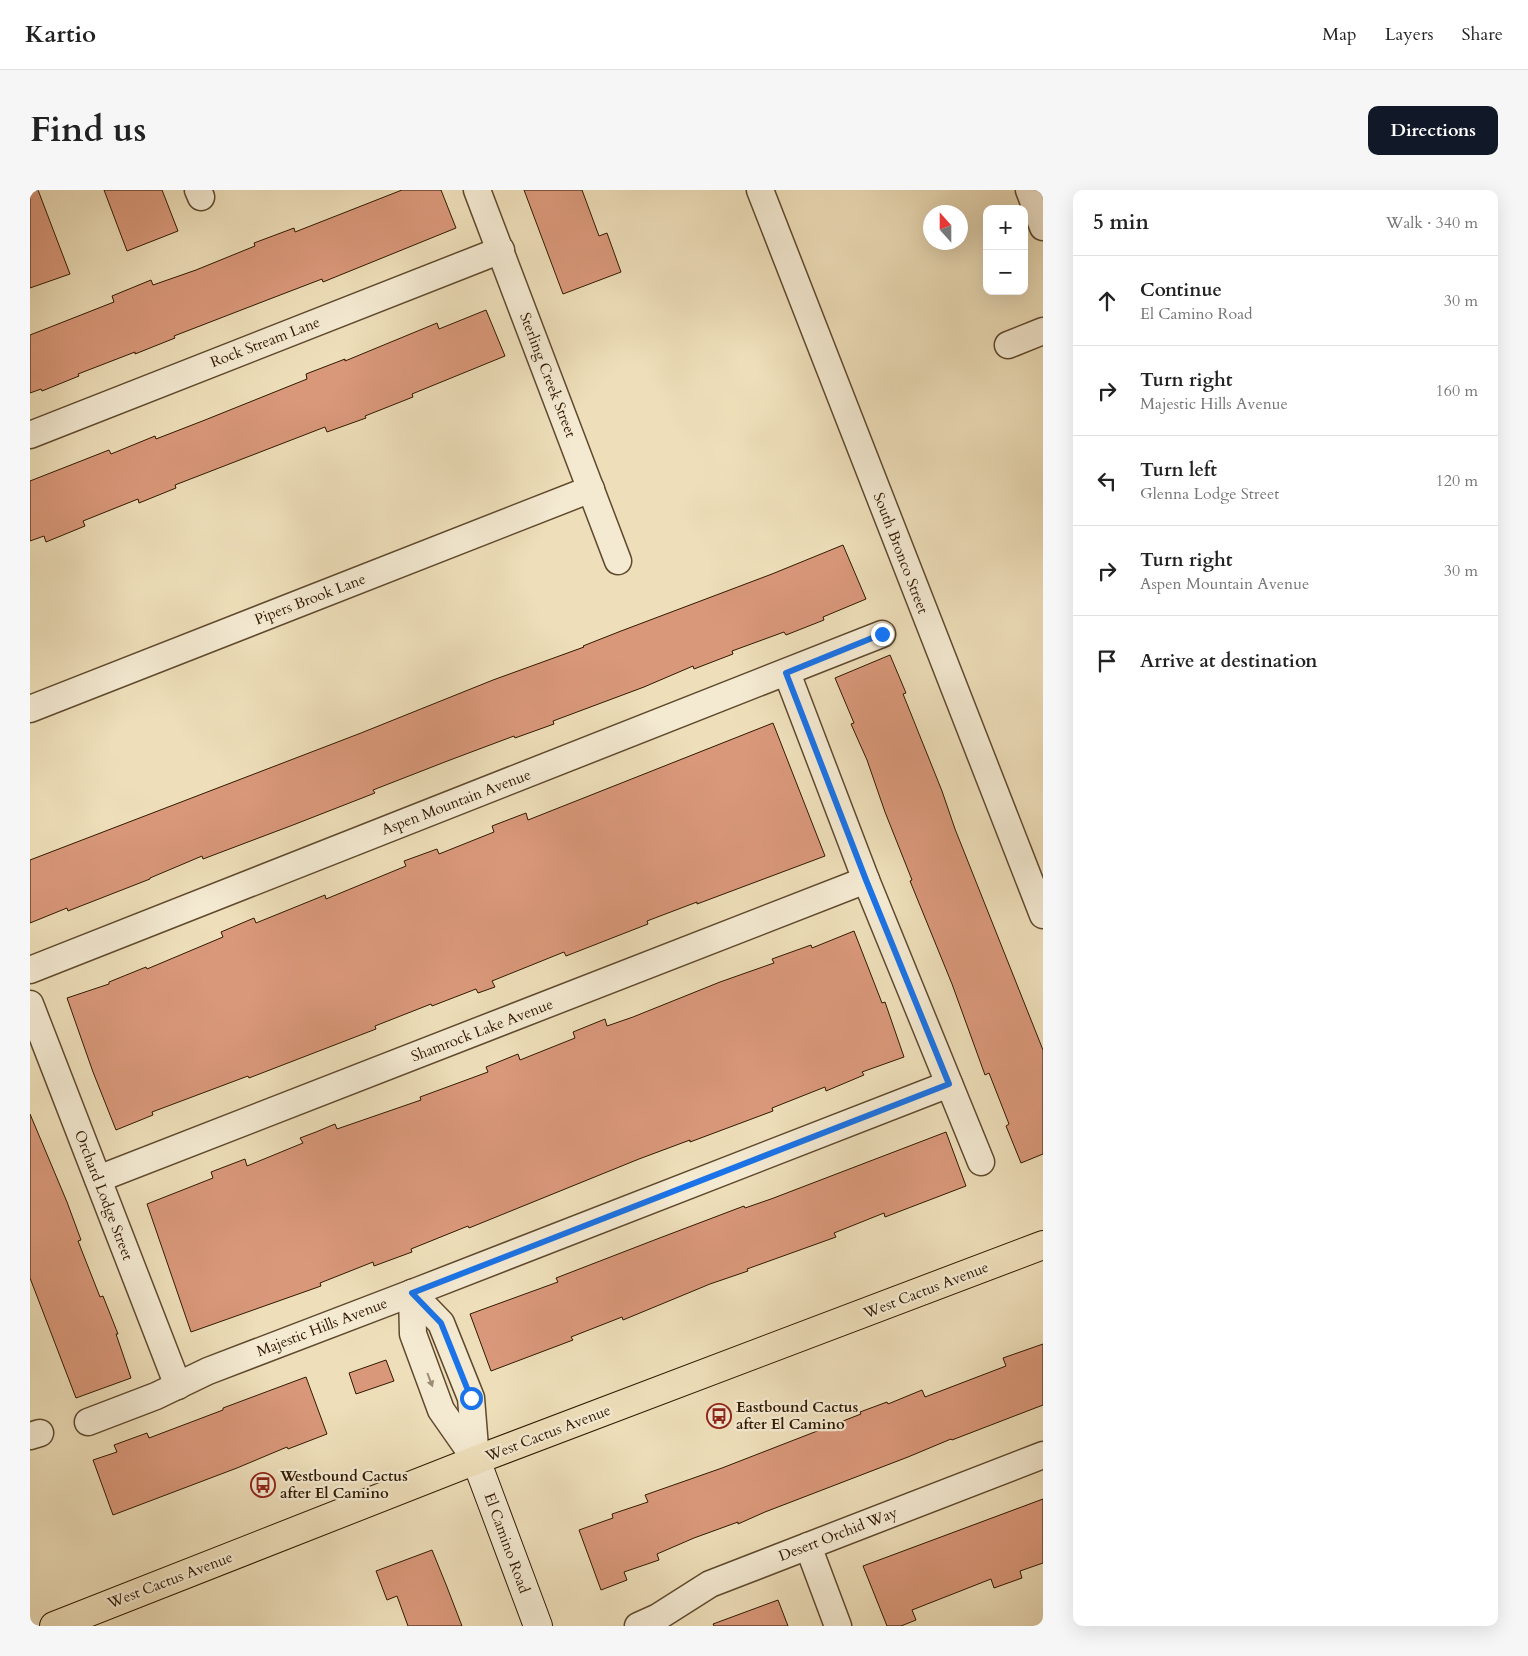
<!DOCTYPE html>
<meta charset="utf-8">
<style>
:root{--surface:#fff;--page:#f6f6f6;--text:#222;--muted:#767676;--line:#e0e0e0;--accent:#111827}
body{margin:0;font-family:Cardo,serif;background:var(--page);color:var(--text)}
.controls{position:absolute;right:15px;top:15px;display:grid;overflow:hidden;border-radius:10px;box-shadow:0 5px 20px #0002}
.controls button{width:45px;height:45px;display:grid;place-items:center;padding:0;border:0;border-bottom:1px solid var(--line);background:var(--surface);color:var(--text);font:25px sans-serif}
.compass{position:absolute;left:893px;top:15px;width:45px;height:45px;border-radius:50%;background:var(--surface);box-shadow:0 5px 20px #0002;rotate:339deg}
.stop{position:absolute;width:15px;height:15px;margin:-11px;border:4px solid #1a73e8;border-radius:50%;background:#fff}
.stop.end{background:#1a73e8;border-color:#fff;box-shadow:0 1px 5px #0008}
.list{margin:0;padding:0;list-style:none}
h2{display:flex;justify-content:space-between;align-items:center;height:65px;margin:0;padding:0 20px;font-size:21px}
h2 small{font-size:16px;font-weight:400;color:var(--muted)}
.list li{display:grid;grid-template-columns:32px 1fr auto;gap:15px;align-items:center;box-sizing:border-box;height:90px;padding:0 20px;border-top:1px solid var(--line)}
.list b{display:block;font-size:19px;white-space:nowrap}
.list p{margin:0;font-size:16px;white-space:nowrap;color:var(--muted)}
.list em{font-size:16px;font-style:normal;color:var(--muted)}
.icon{flex:none;width:28px;height:28px;fill:none;stroke:currentColor;stroke-width:2;stroke-linecap:round;stroke-linejoin:round}
.map{position:relative;flex:none;width:1013px;height:1436px;overflow:hidden;border-radius:10px}
header{display:flex;align-items:center;gap:30px;box-sizing:border-box;height:70px;padding:0 25px;background:var(--surface);border-bottom:1px solid var(--line)}
header strong{font-size:24px}
nav{display:flex;gap:28px;margin-inline-start:auto;font-size:18px}
.intro{display:flex;align-items:center;justify-content:space-between;box-sizing:border-box;height:120px;padding:0 30px}
h1{margin:0;font-size:35px}
.button{padding:12px 22px;border-radius:10px;background:var(--accent);color:#fff;font-size:18px;font-weight:700}
main{display:flex;gap:30px;padding:0 30px}
aside{flex:1;background:var(--surface);border-radius:10px;box-shadow:0 5px 20px #0002}
.map>svg:first-child{display:block}
</style>
<header>
<strong>Kartio</strong>
<nav><a>Map</a><a>Layers</a><a>Share</a></nav>
</header>
<div class="intro"><h1>Find us</h1><a class="button">Directions</a></div>
<main>
<div class="map">
<svg width="1013" height="1436" viewBox="0 0 1013 1436">
<rect width="100%" height="100%" fill="#eedfba"/>
<filter id="stains"><feTurbulence type="fractalNoise" baseFrequency=".004" numOctaves="4"/><feColorMatrix values="0 0 0 0 .2 0 0 0 0 .09 0 0 0 0 .02 0 0 0 .5 -.17"/></filter>
<radialGradient id="worn" r=".72"><stop offset=".6" stop-color="#630" stop-opacity="0"/><stop offset="1" stop-color="#630" stop-opacity=".3"/></radialGradient>
<g fill="#d9987a" stroke="#301900">
<path d="M0,0H8L40,84L0,98Z"/>
<path d="M74,0H132L148,41L97,61Z"/>
<path d="M372,0H411L426,38L293,92L292,89L245,107L144,146L145,148L105,164V162L48,184L49,186L12,201L11,199L0,203V145L84,112L82,106L121,90L123,95L166,80L225,56L224,53L264,38L265,42Z"/>
<path d="M494,0H552L569,46L577,43L591,82L533,104Z"/>
<path d="M456,120L475,166L382,204L383,207L335,226L336,228L297,242L295,237L145,295L146,298L109,313L108,309L53,331L55,336L16,352L14,346L0,351V291L79,260L81,264L125,246L126,249L175,230L277,189L276,184L315,169V171L407,133L409,139Z"/>
<path d="M813,355L836,409L793,427L794,430L756,445L754,442L702,461L703,464L664,479L663,476L614,497L523,531L524,534L485,548L484,546L420,570L343,600L345,603L263,635L173,669L172,666L120,688V689L38,721L37,718L0,733V670L331,543L463,490L554,457L553,456L591,441L742,384Z"/>
<path d="M860,465L876,503L873,504L912,601L925,639L1013,860V964L991,973L976,936L979,934L959,883L955,885L922,794L880,691L882,690L855,622L837,570L821,534L824,533L805,488Z"/>
<path d="M743,533L795,666L667,714V712L617,731L618,734L536,766L534,762L462,791L465,797L448,803L446,799L402,816L401,814L345,836L346,839L219,888L218,886L122,922L123,925L86,940L63,882L37,808L79,794V792L116,777L117,779L193,747L191,742L224,728L226,733L295,705L296,709L376,676L374,671L407,659L409,664L464,642L462,636L496,623L498,630Z"/>
<path d="M824,741L852,813L855,812L874,867L832,882L834,885L796,901L795,897L742,918L743,921L660,952V950L609,969L439,1038L438,1036L381,1059L382,1062L344,1076L343,1072L290,1093L291,1096L161,1142L117,1014L183,988L181,982L215,969L217,976L273,953L270,948L286,942L305,934L307,939L391,910L390,907L458,882L456,877L488,864L490,870L545,848L543,842L575,829L577,836L603,827L690,792L744,773L742,769L781,755L782,758Z"/>
<path d="M0,924L37,1012L51,1050L48,1051L70,1107L73,1106L88,1144H86L101,1188L46,1208L0,1088Z"/>
<path d="M916,942L936,996L855,1027L854,1023L804,1043L806,1047L717,1079L718,1081L680,1094L593,1130L592,1127L541,1147L543,1150L461,1181L440,1124L528,1092L526,1088L627,1049L714,1016L715,1018L741,1009Z"/>
<path d="M1013,1154V1215L922,1250L921,1249L878,1267L735,1322L708,1334V1332L664,1348L627,1364L629,1370L594,1382L597,1390L571,1400L549,1340L583,1328L582,1324L618,1312L615,1305L692,1278L831,1224L830,1222L857,1212L858,1214L892,1200L895,1207L976,1176L973,1168Z"/>
<path d="M356,1170L364,1191L326,1204L319,1183Z"/>
<path d="M276,1187L297,1244L258,1259L257,1257L207,1278L83,1325L63,1270L87,1262L84,1255L117,1243L119,1248L193,1220V1218Z"/>
<path d="M1013,1309V1373L990,1381L992,1388L964,1398L961,1389L882,1420L886,1430L871,1436H857L833,1376Z"/>
<path d="M402,1360L417,1397L432,1436H378L367,1406L357,1410L346,1381Z"/>
<path d="M748,1410L758,1436H684L683,1434Z"/>
</g>
<g fill="none" stroke-linecap="round" stroke-linejoin="round">
<defs>
<g id="street">
<path d="M168,0L171,7"/>
<path d="M447,0L588,371"/>
<path d="M730,0L1013,725"/>
<path d="M999,0L1013,37"/>
<path d="M978,155L1013,141"/>
<path d="M0,245L471,60"/>
<path d="M757,483L836,690L951,972"/>
<path d="M0,519L561,299"/>
<path d="M0,780L852,444"/>
<path d="M0,814L148,1196"/>
<path d="M68,989L836,690"/>
<path d="M382,1103L411,1133L441,1208L446,1270"/>
<path d="M382,1103L383,1144L411,1220L446,1270"/>
<path d="M58,1232L126,1206L178,1181L382,1103L919,894"/>
<path d="M0,1246L10,1243"/>
<path d="M778,1356L808,1436"/>
<path d="M608,1436L628,1427L680,1394L1013,1265"/>
</g>
<path id="secondary" d="M446,1270L508,1436"/>
<path id="primary" d="M24,1436L446,1270L1013,1055"/>
</defs>
<use href="#street" stroke="#604a2e" stroke-width="29"/>
<use href="#secondary" stroke="#301900" stroke-width="30"/>
<use href="#primary" stroke="#301900" stroke-width="30"/>
<use href="#street" stroke="#f4ead2" stroke-width="26"/>
<use href="#secondary" stroke="#f4ead2" stroke-width="28"/>
<use href="#primary" stroke="#eedfba" stroke-width="28"/>
</g>
<defs><path id="oneway-solid" d="M-6-.8H1V-3.2L6.5 0L1 3.2V.8H-6Z" transform="scale(1.25)"/></defs>
<use fill="#9c8c74" href="#oneway-solid" transform="translate(400 1190) rotate(69)"/>
<g fill="none" stroke-linecap="round" stroke-linejoin="round">
<path stroke="#1a73e8" stroke-width="6" d="M441,1208L411,1133L382,1103L919,894L836,690L756,483L852,444"/>
</g>
<defs>
<symbol id="bus-ring" viewBox="-11 -11 22 22"><circle r="9.5" fill="#f4ead2" stroke="#8f2418" stroke-width="1.5"/><path d="M-5-6H5V4H4V6H2V4H-2V6H-4V4H-5ZM-3.5-4V0h7V-4ZM-3.5 1.2v1.5H-2V1.2ZM2 1.2v1.5H3.5V1.2Z" fill="#8f2418"/></symbol>
</defs>
<g fill-rule="evenodd">
<use href="#bus-ring" x="675" y="1212" width="28" height="28"/>
<use href="#bus-ring" x="219" y="1281" width="28" height="28"/>
</g>
<g text-anchor="middle" stroke-width="4.5" stroke-linejoin="round" paint-order="stroke">
<g font-size="15" fill="#301900" stroke="#f4ead2">
<text transform="translate(235 152) rotate(-21)" y="5">Rock Stream Lane</text>
<text transform="translate(518 185) rotate(69)" y="5">Sterling Creek Street</text>
<text transform="translate(871 363) rotate(69)" y="5">South Bronco Street</text>
<text transform="translate(280 409) rotate(-21)" y="5">Pipers Brook Lane</text>
<text transform="translate(426 612) rotate(-21)" y="5">Aspen Mountain Avenue</text>
<text transform="translate(452 840) rotate(-21)" y="5">Shamrock Lake Avenue</text>
<text transform="translate(74 1005) rotate(69)" y="5">Orchard Lodge Street</text>
<text transform="translate(896 1100) rotate(-21)" y="5">West Cactus Avenue</text>
<text transform="translate(292 1137) rotate(-21)" y="5">Majestic Hills Avenue</text>
<text transform="translate(518 1243) rotate(-21)" y="5">West Cactus Avenue</text>
<text transform="translate(808 1344) rotate(-21)" y="5">Desert Orchid Way</text>
<text transform="translate(477 1353) rotate(70)" y="5">El Camino Road</text>
<text transform="translate(140 1390) rotate(-21)" y="5">West Cactus Avenue</text>
</g>
<g font-size="15" font-weight="bold" fill="#301900" stroke="#f4ead2" text-anchor="start">
<text x="706" y="1222">Eastbound Cactus<tspan x="706" dy="17">after El Camino</tspan></text>
<text x="250" y="1291">Westbound Cactus<tspan x="250" dy="17">after El Camino</tspan></text>
</g>
</g>
<rect width="100%" height="100%" filter="url(#stains)"/>
<rect width="100%" height="100%" fill="url(#worn)"/>
</svg>
<div class="controls">
<button>+</button>
<button>−</button>
</div>
<svg class="compass" viewBox="-18 -18 36 36"><path d="M0-13l5 13h-10z" fill="#e53935"/><path d="M0 13l5-13h-10z" fill="#767676"/></svg>
<div class="stop" style="left:441px;top:1208px"></div>
<div class="stop end" style="left:852px;top:444px"></div>
</div>
<aside>
<h2>5 min<small>Walk · 340 m</small></h2>
<ul class="list">
<li><svg class="icon" aria-label="ahead" viewBox="0 0 24 24"><path d="M12 20V5M6 11l6-6 6 6"/></svg><div><b>Continue</b><p>El Camino Road</p></div><em>30 m</em></li>
<li><svg class="icon" aria-label="right" viewBox="0 0 24 24"><path d="M7 20v-9h11M14 6l5 5-5 5"/></svg><div><b>Turn right</b><p>Majestic Hills Avenue</p></div><em>160 m</em></li>
<li><svg class="icon" aria-label="left" viewBox="0 0 24 24"><path d="M17 20v-9H6M10 6l-5 5 5 5"/></svg><div><b>Turn left</b><p>Glenna Lodge Street</p></div><em>120 m</em></li>
<li><svg class="icon" aria-label="right" viewBox="0 0 24 24"><path d="M7 20v-9h11M14 6l5 5-5 5"/></svg><div><b>Turn right</b><p>Aspen Mountain Avenue</p></div><em>30 m</em></li>
<li><svg class="icon" aria-label="arrive" viewBox="0 0 24 24"><path d="M6 21V4h12l-3 4 3 4H6"/></svg><div><b>Arrive at destination</b></div></li>
</ul>
</aside>
</main>
